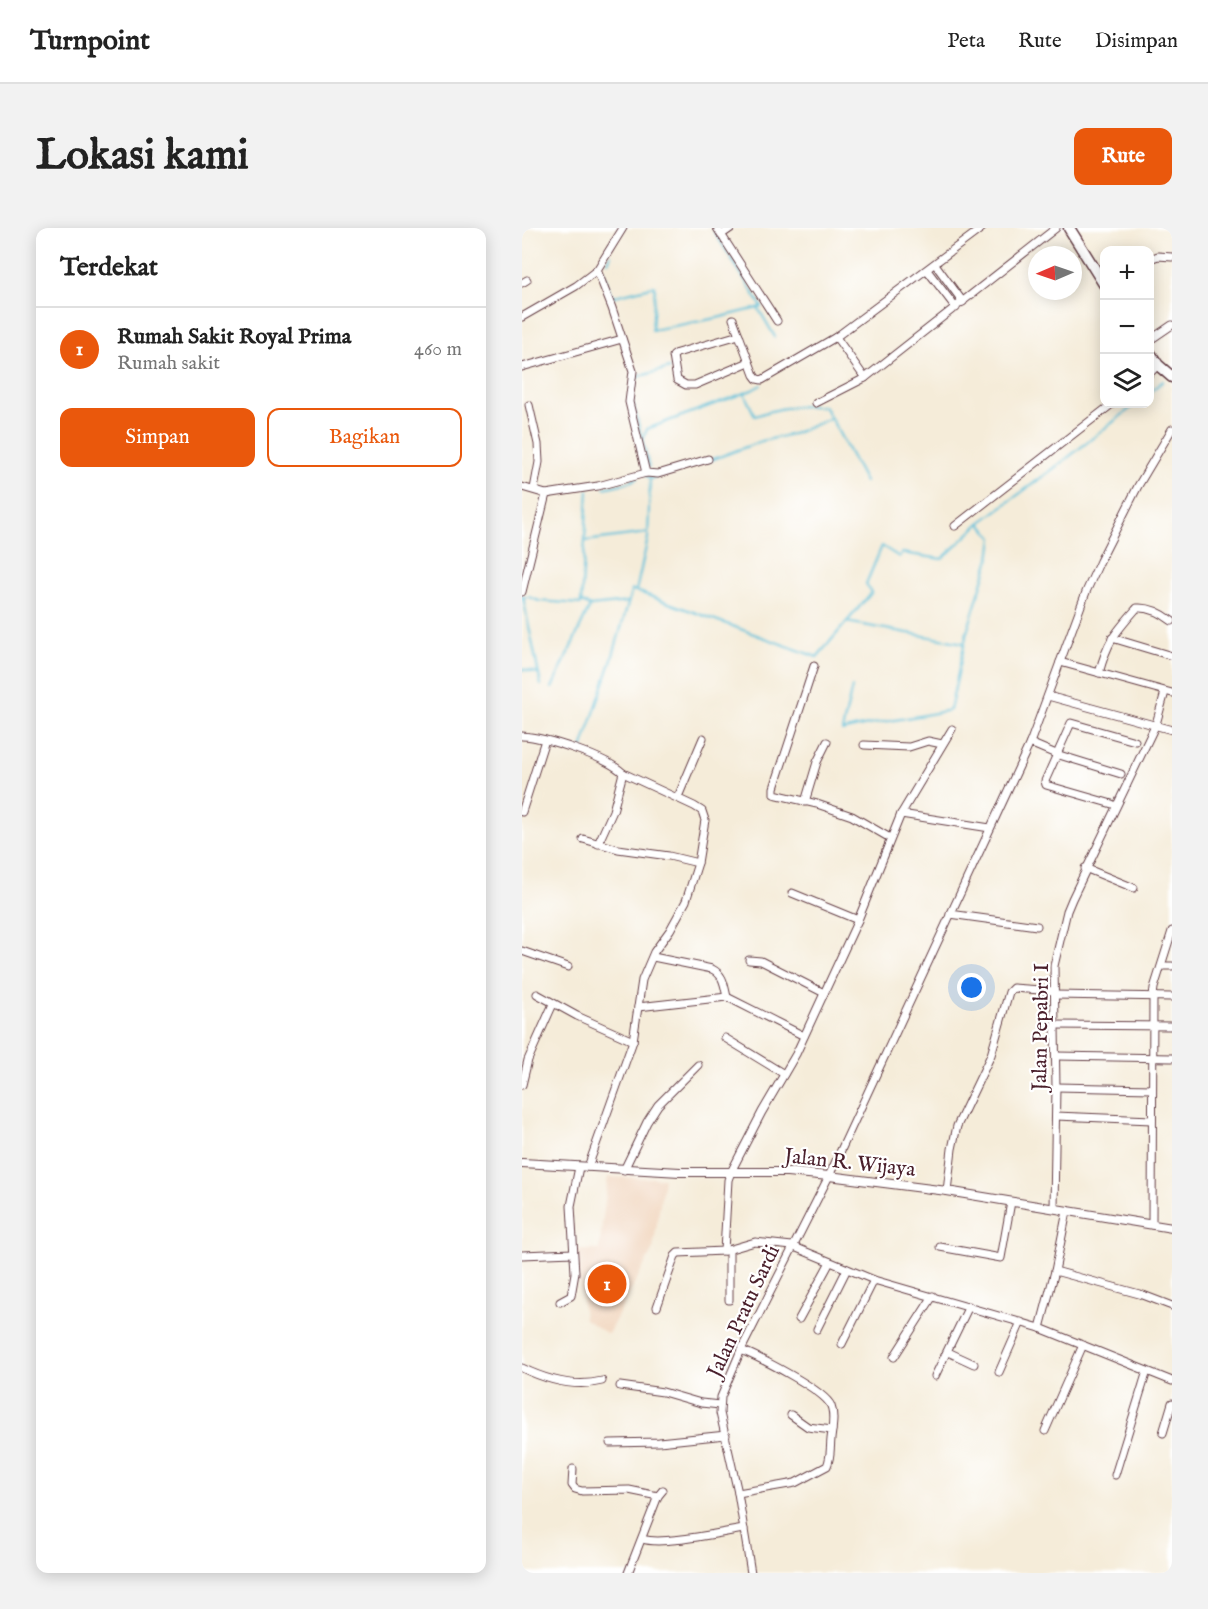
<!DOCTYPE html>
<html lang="id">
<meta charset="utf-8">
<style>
body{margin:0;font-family:"IM FELL English",serif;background:#f2f2f2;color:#222}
.controls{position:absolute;right:18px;top:18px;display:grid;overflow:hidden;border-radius:12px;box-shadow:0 3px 15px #0003}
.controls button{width:54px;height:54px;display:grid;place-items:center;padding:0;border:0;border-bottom:2px solid #e0e0e0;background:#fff;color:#222;font:30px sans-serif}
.compass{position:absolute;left:506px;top:18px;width:54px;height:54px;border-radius:50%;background:#fff;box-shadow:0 3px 15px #0003;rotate:268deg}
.you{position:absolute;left:450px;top:760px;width:21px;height:21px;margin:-15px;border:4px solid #fff;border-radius:50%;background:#1a73e8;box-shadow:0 0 0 9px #1a73e833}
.badge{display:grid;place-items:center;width:39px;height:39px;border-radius:50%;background:#ea580c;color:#fff;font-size:20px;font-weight:700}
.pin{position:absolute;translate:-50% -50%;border:3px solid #fff;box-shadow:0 2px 6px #0006}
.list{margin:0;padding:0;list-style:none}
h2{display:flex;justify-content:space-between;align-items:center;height:78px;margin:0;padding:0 24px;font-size:26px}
h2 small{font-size:20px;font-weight:400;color:#767676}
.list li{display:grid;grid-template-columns:39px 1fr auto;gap:18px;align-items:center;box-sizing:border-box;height:84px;padding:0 24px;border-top:2px solid #e0e0e0}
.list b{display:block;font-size:22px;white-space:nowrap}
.list p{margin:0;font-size:20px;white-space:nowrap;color:#767676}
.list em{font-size:20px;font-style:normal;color:#767676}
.actions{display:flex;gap:12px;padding:18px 24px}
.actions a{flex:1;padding:14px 0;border:2px solid #ea580c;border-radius:12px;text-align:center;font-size:21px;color:#ea580c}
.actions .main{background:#ea580c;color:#fff}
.icon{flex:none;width:33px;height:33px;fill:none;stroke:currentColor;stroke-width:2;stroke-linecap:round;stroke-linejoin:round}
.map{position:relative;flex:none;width:650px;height:1345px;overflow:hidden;border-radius:12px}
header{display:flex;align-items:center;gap:36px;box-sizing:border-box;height:84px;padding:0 30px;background:#fff;border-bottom:2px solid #e0e0e0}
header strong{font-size:28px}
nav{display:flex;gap:33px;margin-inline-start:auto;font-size:21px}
.intro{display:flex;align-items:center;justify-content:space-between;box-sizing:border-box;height:144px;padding:0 36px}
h1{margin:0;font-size:42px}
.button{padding:15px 27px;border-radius:12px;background:#ea580c;color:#fff;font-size:21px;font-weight:700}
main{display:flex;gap:36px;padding:0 36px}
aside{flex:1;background:#fff;border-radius:12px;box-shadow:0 3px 15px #0003}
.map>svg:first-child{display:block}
.built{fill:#f1d5bd}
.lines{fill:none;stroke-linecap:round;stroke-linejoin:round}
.stream{stroke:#5cc0da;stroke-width:2}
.minor-casing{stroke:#643e45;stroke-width:9}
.tertiary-casing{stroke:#643e45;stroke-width:10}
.trunk-casing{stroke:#643e45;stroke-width:13}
.minor{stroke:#fff;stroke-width:7}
.tertiary{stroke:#fff;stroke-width:8}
.trunk{stroke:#fff;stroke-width:10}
.labels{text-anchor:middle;stroke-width:4.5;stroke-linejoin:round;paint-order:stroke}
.street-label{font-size:21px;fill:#4a1f2b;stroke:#fff}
</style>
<header>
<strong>Turnpoint</strong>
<nav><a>Peta</a><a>Rute</a><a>Disimpan</a></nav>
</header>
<div class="intro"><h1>Lokasi kami</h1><a class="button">Rute</a></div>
<main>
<aside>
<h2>Terdekat<small></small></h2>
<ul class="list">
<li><span class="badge">1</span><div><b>Rumah Sakit Royal Prima</b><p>Rumah sakit</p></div><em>460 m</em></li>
</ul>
<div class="actions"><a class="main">Simpan</a><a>Bagikan</a></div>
</aside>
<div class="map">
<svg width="650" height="1345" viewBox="0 0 650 1345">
<rect width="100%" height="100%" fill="#fff"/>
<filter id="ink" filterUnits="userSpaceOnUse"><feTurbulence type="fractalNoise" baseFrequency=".0167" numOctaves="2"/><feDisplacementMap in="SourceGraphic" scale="12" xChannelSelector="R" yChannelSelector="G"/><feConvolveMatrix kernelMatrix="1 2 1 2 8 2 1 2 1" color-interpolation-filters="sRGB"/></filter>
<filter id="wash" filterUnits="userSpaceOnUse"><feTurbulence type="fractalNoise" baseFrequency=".008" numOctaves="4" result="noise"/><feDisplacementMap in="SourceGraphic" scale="24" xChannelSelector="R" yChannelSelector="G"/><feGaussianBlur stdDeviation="1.35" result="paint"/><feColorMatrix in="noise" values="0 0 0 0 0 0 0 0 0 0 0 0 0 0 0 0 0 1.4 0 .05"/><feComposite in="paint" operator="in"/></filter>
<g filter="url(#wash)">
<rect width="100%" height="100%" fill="#f5ecd9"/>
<!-- built -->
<path class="built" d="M86 949 142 950 131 1021 86 1106 62 1091 55 1022H77Z"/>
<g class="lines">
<!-- stream -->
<g class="stream">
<path d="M86 34 89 27"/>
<path d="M81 42 89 68"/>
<path d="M89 69 133 58 130 102 195 90 240 79 192 3"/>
<path d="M236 80 253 109"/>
<path d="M115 149 148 140"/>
<path d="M112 160 115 149 113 145"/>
<path d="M628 164 641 153"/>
<path d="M222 165 233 188C255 180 279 176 303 179L308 189"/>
<path d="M110 171 127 239"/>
<path d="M121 212 125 201 230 162 239 157"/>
<path d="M186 233 240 213 271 206 309 190 343 254"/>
<path d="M124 247 128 251 135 249"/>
<path d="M82 260 104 255 116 250"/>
<path d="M458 295 539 235 614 176"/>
<path d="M63 313 125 305"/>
<path d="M114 363 295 429 350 364 344 356 360 318 377 329 380 325 420 331 458 295 471 310 468 330 445 404 428 482C392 490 356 493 320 503L330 459"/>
<path d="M0 369H7L17 373 59 376 60 374 68 378 106 374"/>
<path d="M1 369 19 457"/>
<path d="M59 376 66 262"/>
<path d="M324 394 442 415"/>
<path d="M0 441 16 445"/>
<path d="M30 460 68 378"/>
<path d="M60 521 90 431 110 362 114 363 126 310 128 250"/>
</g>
</g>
</g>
<g filter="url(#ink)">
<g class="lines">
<defs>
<g id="minor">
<path d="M195 0 255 93"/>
<path d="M199 7 209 0"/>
<path d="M628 31 636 28 650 29"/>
<path d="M413 36 441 74"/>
<path d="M75 42 90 80 111 143 107 174 124 245 136 246 186 231"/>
<path d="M405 42 434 80"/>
<path d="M0 55 5 52"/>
<path d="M0 89 54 58 75 42 101 0"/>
<path d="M211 91 232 147 235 151 240 152 314 109 460 0"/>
<path d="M217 107 155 125 151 128 155 152 164 157H173L227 134"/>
<path d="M314 109 343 150"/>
<path d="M628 112 650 97"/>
<path d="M0 139 100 111"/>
<path d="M628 145 636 137"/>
<path d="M294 175 343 150 534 0"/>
<path d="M7 177 16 216 17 234 12 261"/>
<path d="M0 259 24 266 76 258 124 245"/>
<path d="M433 298 590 176"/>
<path d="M0 364 24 266"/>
<path d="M590 410 650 428"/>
<path d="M538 434 650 465"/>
<path d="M292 438 252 560V566L295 576 330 588 368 610"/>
<path d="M577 445C586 412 593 405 615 380 629 379 640 385 650 393"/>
<path d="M526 468 650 502"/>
<path d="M0 508C23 509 85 529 101 545L172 578 180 583 183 592 176 635 164 673 148 702 132 724 120 752 111 813 66 939"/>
<path d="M508 515 534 526 599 546"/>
<path d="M342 517 387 519 406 513 420 516"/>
<path d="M156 569 181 510"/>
<path d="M283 574 295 534 305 514"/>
<path d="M590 576 524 557 523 553 549 495 613 513"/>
<path d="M0 584 23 512"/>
<path d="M379 586 468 600"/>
<path d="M61 611 96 621 147 628 176 635"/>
<path d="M76 616 91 583 101 545"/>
<path d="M563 640 612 660"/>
<path d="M270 665 336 692"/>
<path d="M428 686 515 698"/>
<path d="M0 723 46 739"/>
<path d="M131 729 190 741C202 747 202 757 205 769"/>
<path d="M227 732 239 733 302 765"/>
<path d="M640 738H650"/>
<path d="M15 766 55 788 111 813"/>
<path d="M533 767 650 769"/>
<path d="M116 779 205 769 282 808"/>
<path d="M533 797 650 798"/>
<path d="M203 810 262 846"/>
<path d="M534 828 650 830"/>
<path d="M0 857 6 832 31 776"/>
<path d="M534 859 630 861"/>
<path d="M534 888 630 892"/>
<path d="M102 942 125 894 136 877 176 837"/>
<path d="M425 963 430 921 435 898 469 827 487 764 491 760 532 763"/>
<path d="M532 980 534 859 532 738 545 683 550 671 634 496 643 464"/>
<path d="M630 997 631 768 632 760 650 703"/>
<path d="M418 1019 479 1030 489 974"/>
<path d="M207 1022V1072"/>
<path d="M202 1023 206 952 209 944 240 884 274 826 336 692 379 586 430 501"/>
<path d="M0 1027 51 1025"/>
<path d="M533 1043 621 1067 650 1078"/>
<path d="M38 1074 49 1068 53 1045 49 978 57 939"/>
<path d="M135 1079 153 1028 156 1025 202 1023 233 1014 270 1018 352 1052 518 1100 650 1153"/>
<path d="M277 1091 308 1034"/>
<path d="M518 1100 533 1043 545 983"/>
<path d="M295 1101 325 1041"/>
<path d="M320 1116 352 1052"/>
<path d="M426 1124 452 1136"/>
<path d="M372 1129 411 1068"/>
<path d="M0 1140C25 1152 53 1160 80 1153"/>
<path d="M477 1144 499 1094"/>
<path d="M413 1148 447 1078"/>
<path d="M98 1158 141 1164 179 1175 198 1177"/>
<path d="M269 1187 286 1199 310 1202"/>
<path d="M523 1203 561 1117"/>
<path d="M641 1205 650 1175"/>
<path d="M88 1215 137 1214 204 1207"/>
<path d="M51 1241 50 1257 53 1261 60 1263 107 1262 136 1268"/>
<path d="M593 1247 625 1143"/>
<path d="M216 1265 273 1255 305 1238C309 1230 308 1220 309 1211 310 1201 313 1188 309 1178 303 1162 236 1129 219 1122"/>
<path d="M121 1311C139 1318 200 1304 222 1301"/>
<path d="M106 1345 136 1268 141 1262"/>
<path d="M229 1345 216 1265 198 1185 199 1169 219 1122 307 948 508 515 564 364 578 333 616 258 650 201"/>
</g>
<path id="tertiary" d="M0 935 158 944H265L307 948 425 963 650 1000"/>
<g id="trunk">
<path d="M547 0 582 56"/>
<path d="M628 125 636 137 650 149"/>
</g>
</defs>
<!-- minor casing -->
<use href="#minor" class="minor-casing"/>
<!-- tertiary casing -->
<use href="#tertiary" class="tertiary-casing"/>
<!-- trunk casing -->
<use href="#trunk" class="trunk-casing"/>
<!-- minor -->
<use href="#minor" class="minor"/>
<!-- tertiary -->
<use href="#tertiary" class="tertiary"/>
<!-- trunk -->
<use href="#trunk" class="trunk"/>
</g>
</g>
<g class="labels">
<!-- street labels -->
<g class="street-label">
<text transform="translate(518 799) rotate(-89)" y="7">Jalan Pepabri I</text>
<text transform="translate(328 934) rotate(6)" y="7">Jalan R. Wijaya</text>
<text transform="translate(221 1083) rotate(-65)" y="7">Jalan Pratu Sardi</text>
</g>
</g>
</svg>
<div class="controls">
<button>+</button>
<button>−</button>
<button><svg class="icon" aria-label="layers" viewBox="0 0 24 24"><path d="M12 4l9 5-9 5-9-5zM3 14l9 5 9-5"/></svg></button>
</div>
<svg class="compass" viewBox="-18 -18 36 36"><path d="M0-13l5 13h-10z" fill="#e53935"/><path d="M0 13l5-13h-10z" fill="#767676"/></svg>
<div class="you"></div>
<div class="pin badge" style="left:85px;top:1056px">1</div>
</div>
</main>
